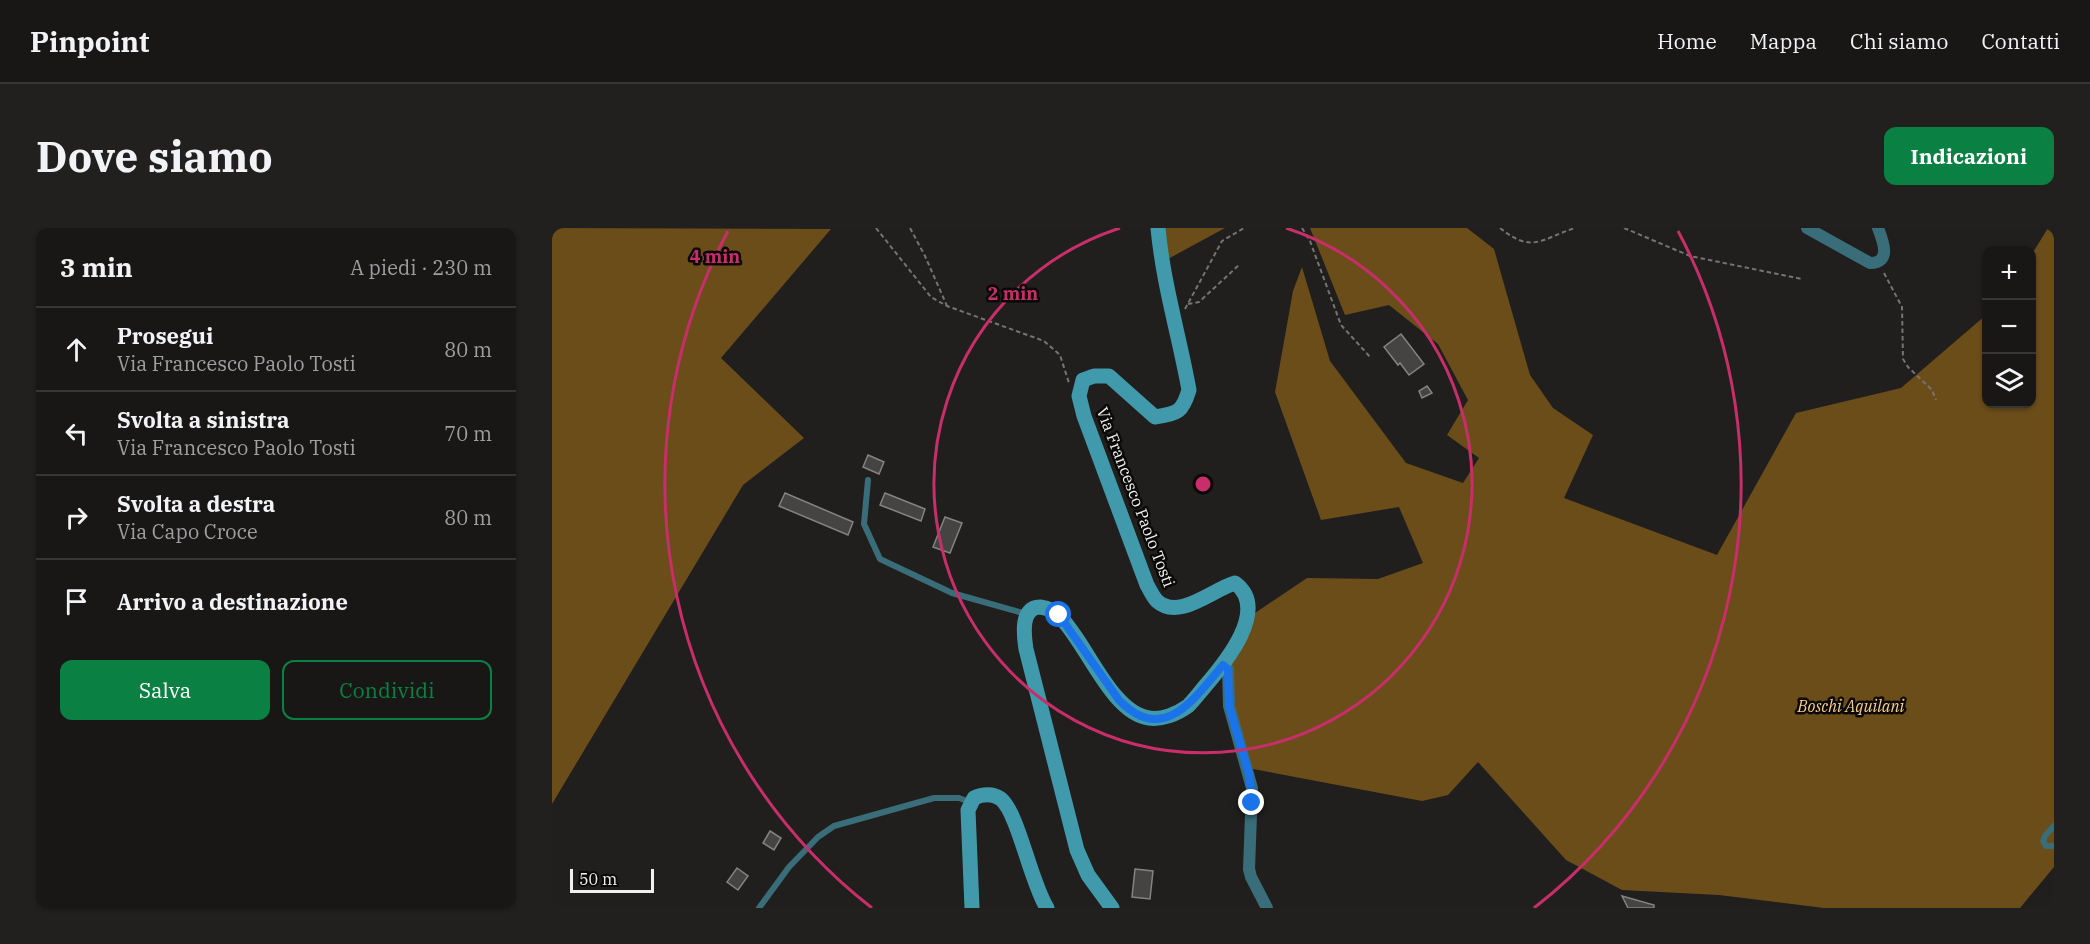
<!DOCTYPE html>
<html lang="it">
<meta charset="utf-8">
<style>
body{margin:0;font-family:"IBM Plex Serif",serif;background:#22201f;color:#f1f3f6}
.controls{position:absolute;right:18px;top:18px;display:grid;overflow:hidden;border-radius:12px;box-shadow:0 2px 4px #0004}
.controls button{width:54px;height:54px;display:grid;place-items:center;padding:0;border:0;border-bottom:2px solid #373635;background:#191716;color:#f1f3f6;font:30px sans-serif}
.scale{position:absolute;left:18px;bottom:15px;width:84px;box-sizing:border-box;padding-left:6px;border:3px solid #f1f0ef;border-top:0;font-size:16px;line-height:21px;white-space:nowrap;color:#f1f0ef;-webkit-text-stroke:4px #0a0908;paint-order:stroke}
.stop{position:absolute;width:18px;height:18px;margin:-14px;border:4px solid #1a73e8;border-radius:50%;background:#fff}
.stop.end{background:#1a73e8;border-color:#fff;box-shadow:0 2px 6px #0008}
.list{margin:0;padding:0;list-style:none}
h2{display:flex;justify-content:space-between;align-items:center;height:78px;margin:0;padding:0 24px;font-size:26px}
h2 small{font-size:20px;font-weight:400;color:#9f9fa1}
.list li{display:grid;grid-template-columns:39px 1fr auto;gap:18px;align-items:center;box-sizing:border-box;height:84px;padding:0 24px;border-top:2px solid #373635}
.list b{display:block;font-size:22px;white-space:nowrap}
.list p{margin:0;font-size:20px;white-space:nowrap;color:#9f9fa1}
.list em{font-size:20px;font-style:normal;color:#9f9fa1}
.actions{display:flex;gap:12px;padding:18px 24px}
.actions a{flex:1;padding:14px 0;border:2px solid #0b8043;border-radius:12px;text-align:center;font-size:21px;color:#0b8043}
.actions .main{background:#0b8043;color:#fff}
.icon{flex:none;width:33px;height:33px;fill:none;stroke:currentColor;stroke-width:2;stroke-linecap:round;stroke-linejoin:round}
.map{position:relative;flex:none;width:1502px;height:680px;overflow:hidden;border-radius:12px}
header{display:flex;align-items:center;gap:36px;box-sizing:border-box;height:84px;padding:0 30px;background:#191716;border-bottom:2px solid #373635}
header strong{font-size:28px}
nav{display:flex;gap:33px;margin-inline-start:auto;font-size:21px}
.intro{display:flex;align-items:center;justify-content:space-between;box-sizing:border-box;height:144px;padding:0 36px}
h1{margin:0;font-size:42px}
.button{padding:15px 27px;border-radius:12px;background:#0b8043;color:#fff;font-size:21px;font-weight:700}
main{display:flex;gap:36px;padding:0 36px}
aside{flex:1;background:#191716;border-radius:12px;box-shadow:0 2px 4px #0004}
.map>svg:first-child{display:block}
.forest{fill:#6b4d1a}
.building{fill:#464442;stroke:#858381;stroke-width:1.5}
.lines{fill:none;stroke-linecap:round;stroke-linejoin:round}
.path{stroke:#767473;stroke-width:2;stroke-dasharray:4.5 3;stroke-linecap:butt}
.lane{stroke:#396d79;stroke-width:6}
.street{stroke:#396d79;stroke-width:12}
.secondary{stroke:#419aac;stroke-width:15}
.route{stroke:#1a73e8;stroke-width:8}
.ring{fill:none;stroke:#c72e6a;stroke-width:3}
.labels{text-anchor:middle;stroke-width:5;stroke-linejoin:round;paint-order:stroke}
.street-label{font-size:16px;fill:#f1f0ef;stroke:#0a0908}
.park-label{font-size:16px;font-style:italic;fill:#facf8d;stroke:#0a0908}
.centre{fill:#c72e6a;stroke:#0a0908;stroke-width:3}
.ring-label{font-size:18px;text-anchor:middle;font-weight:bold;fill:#c72e6a;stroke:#0a0908;stroke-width:5;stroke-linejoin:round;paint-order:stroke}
</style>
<header>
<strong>Pinpoint</strong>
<nav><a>Home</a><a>Mappa</a><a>Chi siamo</a><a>Contatti</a></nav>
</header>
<div class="intro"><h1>Dove siamo</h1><a class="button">Indicazioni</a></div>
<main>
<aside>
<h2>3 min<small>A piedi · 230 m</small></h2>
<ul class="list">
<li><svg class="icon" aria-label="ahead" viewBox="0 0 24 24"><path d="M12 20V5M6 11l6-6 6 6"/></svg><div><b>Prosegui</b><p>Via Francesco Paolo Tosti</p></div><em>80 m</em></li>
<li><svg class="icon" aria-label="left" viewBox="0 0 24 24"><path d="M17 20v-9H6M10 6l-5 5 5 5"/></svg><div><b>Svolta a sinistra</b><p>Via Francesco Paolo Tosti</p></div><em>70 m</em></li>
<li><svg class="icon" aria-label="right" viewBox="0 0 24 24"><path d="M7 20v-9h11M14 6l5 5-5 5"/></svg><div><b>Svolta a destra</b><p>Via Capo Croce</p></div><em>80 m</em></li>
<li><svg class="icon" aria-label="arrive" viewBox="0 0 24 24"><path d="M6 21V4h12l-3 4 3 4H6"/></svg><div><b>Arrivo a destinazione</b></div></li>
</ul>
<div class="actions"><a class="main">Salva</a><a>Condividi</a></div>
</aside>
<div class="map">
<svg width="1502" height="680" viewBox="0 0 1502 680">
<rect width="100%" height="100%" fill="#211f1d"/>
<!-- forest -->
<g class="forest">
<path d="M0 0 279 1 169 130 252 210 191 257 0 576Z"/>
<path d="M611 0H673L614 32Z"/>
<path d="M758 0H915L942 21 978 147 1001 180 1041 207 1012 270 1165 327 1244 185 1349 160 1434 87V176H1480V26L1496 0H1502V639L1468 680H1272L1167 667 1070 662 1014 632 926 534 896 567 870 573 701 541 692 532 676 441 687 426 703 385 755 350 826 351 871 335 847 279 769 292 723 164 741 63 750 39 778 133 854 235 911 255 927 230 895 207 916 172 886 116 837 77 793 87Z"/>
</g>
<!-- building -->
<g class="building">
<path d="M849 106 872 136 857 147 848 135 846 137 832 119Z"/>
<path d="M875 158 880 165 870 170 867 163Z"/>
<path d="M316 227 332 234 327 246 311 239Z"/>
<path d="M233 265 301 294 296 307 227 278Z"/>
<path d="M333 265 373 281 369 293 328 277Z"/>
<path d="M393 289 410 295 398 325 381 319Z"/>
<path d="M218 603 229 610 222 622 211 615Z"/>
<path d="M185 640 196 648 186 662 175 654Z"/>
<path d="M583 641 601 643 598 671 580 669Z"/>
<path d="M1070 668 1102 677V680H1076Z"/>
</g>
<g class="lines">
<!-- path -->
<g class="path">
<path d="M324 0 379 69 395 78 492 113 508 127 517 155"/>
<path d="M358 0 373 28 395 78"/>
<path d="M750 0 758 13 789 97 819 130"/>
<path d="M948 0C980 26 989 11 1023 0"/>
<path d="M1072 0 1138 28 1250 51"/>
<path d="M1332 45 1350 79 1351 131 1356 139 1380 162 1384 172"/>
<path d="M636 76 647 74 687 37"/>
<path d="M633 81 670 13 692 0"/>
</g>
<!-- lane -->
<g class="lane">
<path d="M316 252 312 296 328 331 400 365 474 386"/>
<path d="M1502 598 1493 608 1491 613 1494 618H1502"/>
<path d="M207 680 237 639 266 609 282 598 382 570H407L418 574"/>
<path d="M1501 680 1502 679"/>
</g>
<!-- street -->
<g class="street">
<path d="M1255 0 1318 35C1340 35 1331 13 1326 0"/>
<path d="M671 437 676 441 677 478 700 560 697 641 699 649 715 680"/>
</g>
<!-- secondary -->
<g class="secondary">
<path d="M420 680 416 582 422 570C430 566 441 565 449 571 466 585 479 655 495 680"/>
<path d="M560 680 536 647 525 622 474 421C472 408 468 379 488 379 496 380 503 383 508 389 534 414 559 485 597 490 610 492 625 486 636 478 642 472 648 464 654 457 673 435 718 381 683 355 661 361 627 393 605 373 601 369 598 362 595 357L532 188 527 168 531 152 542 148H557L603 189C626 185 630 185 637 162 627 107 611 55 606 0"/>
</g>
</g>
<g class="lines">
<!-- route -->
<path class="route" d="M507 387 567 472C611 518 642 471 671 437L676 441 677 478 697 546 700 575"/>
</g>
<!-- distance rings -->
<g class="ring">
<path d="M734 0A269 269 0 1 1 568 0"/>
<path d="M320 680A538 538 0 0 1 176 3M1126 3A538 538 0 0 1 982 680"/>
</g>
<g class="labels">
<!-- street labels -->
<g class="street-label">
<text transform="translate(584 269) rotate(69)" y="6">Via Francesco Paolo Tosti</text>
</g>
<!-- park labels -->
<g class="park-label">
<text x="1299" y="484">Boschi Aquilani</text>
</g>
</g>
<circle cx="651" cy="256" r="9" class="centre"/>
<g class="ring-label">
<text x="163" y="35">4 min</text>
<text x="461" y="72">2 min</text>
</g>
</svg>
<div class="controls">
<button>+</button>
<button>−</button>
<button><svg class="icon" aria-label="layers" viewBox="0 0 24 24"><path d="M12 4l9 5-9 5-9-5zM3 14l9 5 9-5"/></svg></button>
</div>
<div class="scale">50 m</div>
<div class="stop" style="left:507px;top:387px"></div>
<div class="stop end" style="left:700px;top:575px"></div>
</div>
</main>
